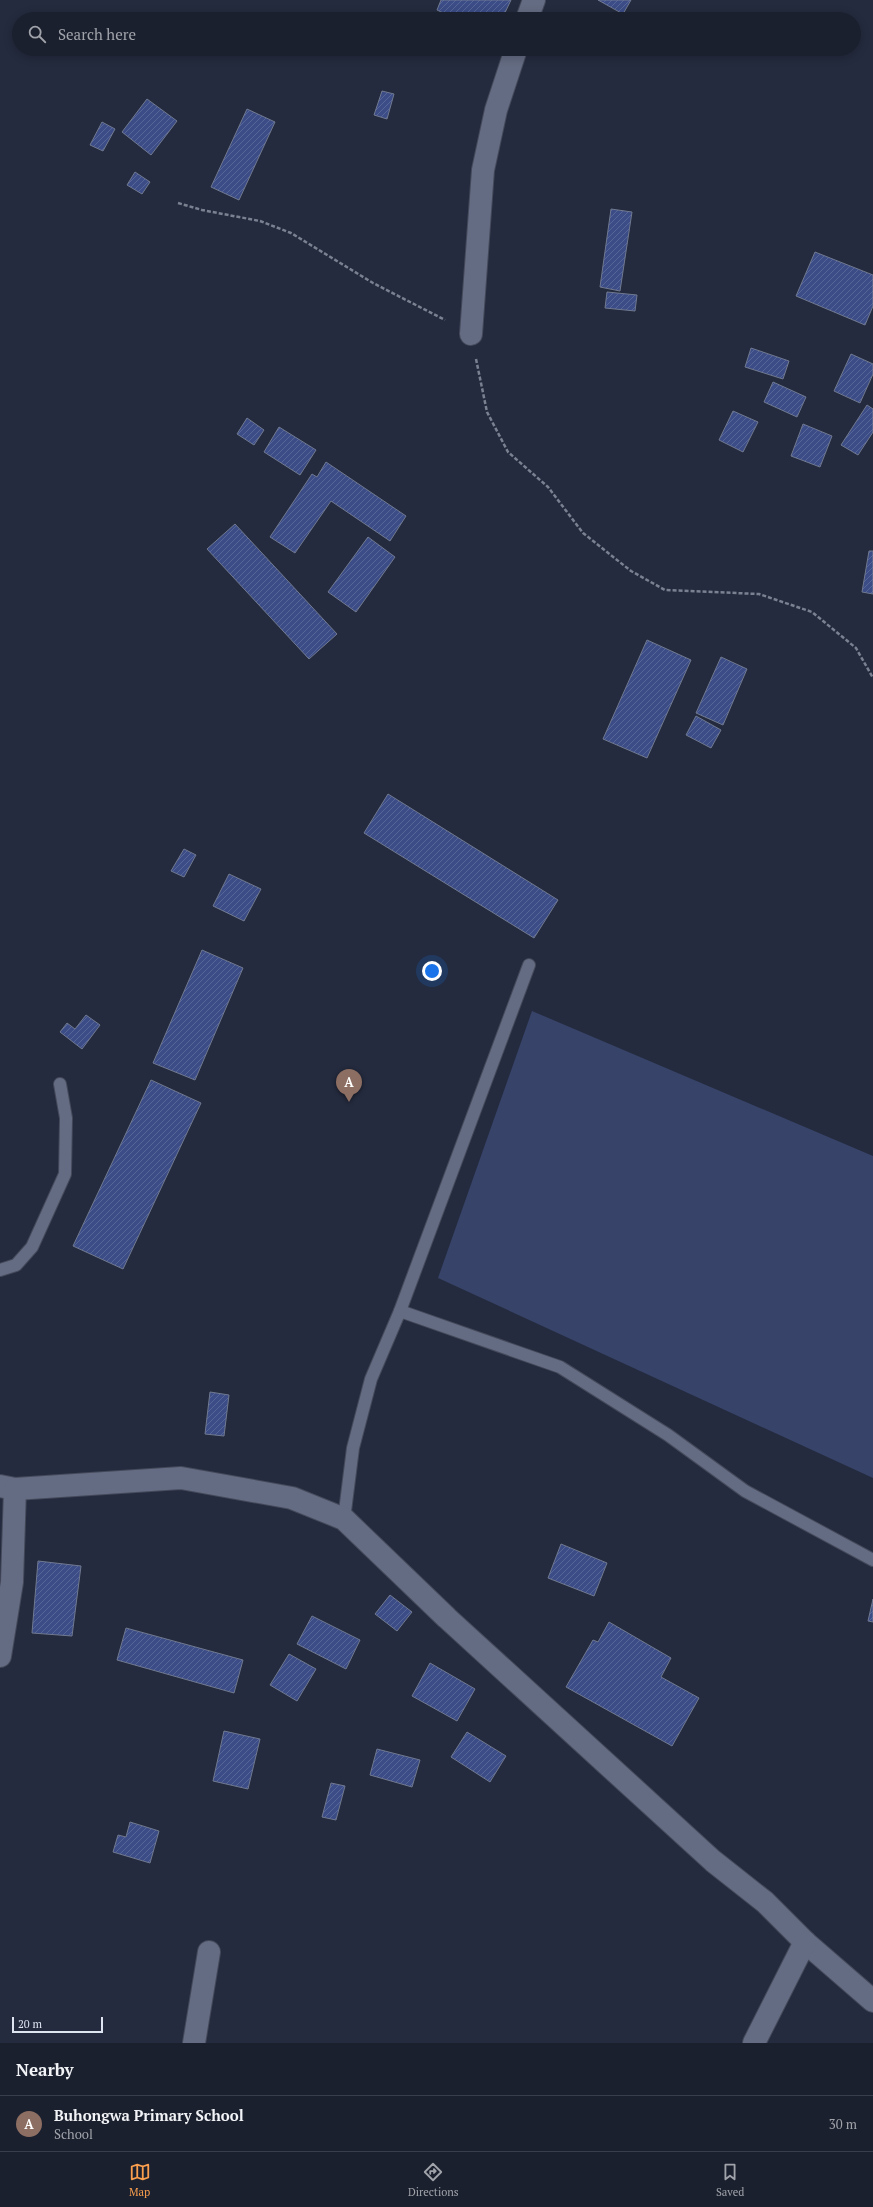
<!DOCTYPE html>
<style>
body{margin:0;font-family:"PT Serif",serif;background:#242836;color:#f1f3f6}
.scale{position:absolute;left:12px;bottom:10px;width:91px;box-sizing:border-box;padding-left:4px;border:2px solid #dfe4f1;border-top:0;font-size:11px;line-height:14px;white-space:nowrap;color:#dfe4f1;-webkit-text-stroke:3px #242b3e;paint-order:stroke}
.you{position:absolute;left:432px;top:971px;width:14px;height:14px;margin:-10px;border:3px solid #fff;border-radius:50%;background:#1a73e8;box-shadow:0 0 0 6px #1a73e833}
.badge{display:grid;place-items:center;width:26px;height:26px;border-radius:50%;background:#fa9f4e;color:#fff;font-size:13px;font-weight:700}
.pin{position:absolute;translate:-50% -33px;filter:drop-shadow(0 1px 2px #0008)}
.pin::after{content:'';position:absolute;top:21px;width:14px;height:12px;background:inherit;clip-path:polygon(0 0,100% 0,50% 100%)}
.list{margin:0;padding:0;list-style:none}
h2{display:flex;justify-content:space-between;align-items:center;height:52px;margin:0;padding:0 16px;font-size:17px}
h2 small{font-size:13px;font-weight:400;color:#a0a3aa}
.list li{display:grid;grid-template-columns:26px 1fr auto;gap:12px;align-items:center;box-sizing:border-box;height:56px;padding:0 16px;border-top:1px solid #393e4a}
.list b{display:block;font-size:15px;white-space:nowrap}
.list p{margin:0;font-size:13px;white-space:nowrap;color:#a0a3aa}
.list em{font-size:13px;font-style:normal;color:#a0a3aa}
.icon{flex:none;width:22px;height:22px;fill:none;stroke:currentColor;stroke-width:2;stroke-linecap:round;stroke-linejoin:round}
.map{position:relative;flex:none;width:873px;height:2043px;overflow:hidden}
.search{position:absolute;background:#1b202e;box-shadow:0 2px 10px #0003;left:12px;right:12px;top:12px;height:44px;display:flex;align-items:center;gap:10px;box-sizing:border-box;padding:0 14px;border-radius:22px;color:#a0a3aa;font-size:15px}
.sheet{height:108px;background:#1b202e}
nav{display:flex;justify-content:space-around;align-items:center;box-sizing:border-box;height:56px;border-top:1px solid #393e4a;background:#1b202e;font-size:11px;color:#a0a3aa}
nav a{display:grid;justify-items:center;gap:2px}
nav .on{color:#fa9f4e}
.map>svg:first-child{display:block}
.garden{fill:#374368}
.building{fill:url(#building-hatch);stroke:#707990}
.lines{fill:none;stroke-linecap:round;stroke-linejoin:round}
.service-casing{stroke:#44495a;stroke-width:14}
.minor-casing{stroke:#44495a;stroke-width:24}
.path{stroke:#7a8191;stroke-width:2.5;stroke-dasharray:4 2;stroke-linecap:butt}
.service{stroke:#646c83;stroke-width:12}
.minor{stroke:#646c83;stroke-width:22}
</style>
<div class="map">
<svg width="873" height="2043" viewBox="0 0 873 2043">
<defs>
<pattern id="building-hatch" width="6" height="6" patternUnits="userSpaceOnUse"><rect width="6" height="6" fill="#3b4c86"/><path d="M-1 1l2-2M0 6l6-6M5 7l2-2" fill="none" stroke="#576698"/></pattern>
</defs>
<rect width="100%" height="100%" fill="#242b3e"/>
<!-- garden -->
<path class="garden" d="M532 1011 873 1156V1478L438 1278Z"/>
<!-- building -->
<g class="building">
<path d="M441 0H511L502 19H456L437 10Z"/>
<path d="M598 0H631L623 14Z"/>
<path d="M382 91 394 94 387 119 374 115Z"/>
<path d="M147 99 177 121 151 155 122 132Z"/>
<path d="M247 109 275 122 239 200 211 187Z"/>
<path d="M102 122 115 129 103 151 90 145Z"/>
<path d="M135 172 150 182 142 194 127 185Z"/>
<path d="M611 209 632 212 620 291 600 287Z"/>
<path d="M815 252 873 275V306L865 325 796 296Z"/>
<path d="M607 292 637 295 635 311 605 308Z"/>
<path d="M751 348 789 361 783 379 745 367Z"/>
<path d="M851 354 873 364V374L860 403 834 391Z"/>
<path d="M773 382 806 397 797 417 764 402Z"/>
<path d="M867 405 873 409V432L858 455 841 445Z"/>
<path d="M733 411 758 422 743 452 719 440Z"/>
<path d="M247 418 264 430 254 445 237 434Z"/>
<path d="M803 424 832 436 820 467 791 456Z"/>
<path d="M279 427 316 450 300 475 264 452Z"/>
<path d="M326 462 406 516 390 541 331 501 295 553 270 537 312 474 317 477Z"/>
<path d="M235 524 337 634 309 659 207 549Z"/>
<path d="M368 537 395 557 356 612 328 592Z"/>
<path d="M869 551H873V594L862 592Z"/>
<path d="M647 640 691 660 647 758 603 739Z"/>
<path d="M721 657 747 669 723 725 696 713Z"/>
<path d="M696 716 721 730 711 748 686 735Z"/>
<path d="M388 794 558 900 534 938 364 833Z"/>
<path d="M184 849 196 855 184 877 171 871Z"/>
<path d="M229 874 261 889 244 921 213 906Z"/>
<path d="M202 950 243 968 195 1080 153 1063Z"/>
<path d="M86 1015 100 1025 82 1049 60 1032 67 1023 75 1029Z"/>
<path d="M151 1080 201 1103 123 1269 73 1246Z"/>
<path d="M210 1392 229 1395 224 1436 205 1434Z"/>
<path d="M561 1544 607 1563 594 1596 548 1578Z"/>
<path d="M38 1561 81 1566 72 1636 32 1633Z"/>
<path d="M390 1595 412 1612 397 1631 375 1614Z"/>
<path d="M873 1599V1622L868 1621Z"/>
<path d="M312 1616 360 1640 346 1669 297 1644Z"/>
<path d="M609 1622 671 1658 661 1677 699 1698 672 1746 566 1687 593 1640 598 1642Z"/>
<path d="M126 1628 243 1660 234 1693 117 1660Z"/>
<path d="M289 1654 316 1669 297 1701 270 1685Z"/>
<path d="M430 1663 475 1689 457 1721 412 1696Z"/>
<path d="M224 1731 260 1739 248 1789 213 1781Z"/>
<path d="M467 1732 506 1756 490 1782 451 1757Z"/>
<path d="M377 1749 420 1760 412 1787 370 1775Z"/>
<path d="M331 1783 345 1786 336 1820 322 1817Z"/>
<path d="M130 1822 159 1831 150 1863 113 1852 118 1835 126 1837Z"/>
</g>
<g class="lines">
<defs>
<g id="service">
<path d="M0 1270 16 1265 32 1247 65 1174 66 1118 60 1084"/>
<path d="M400 1311 560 1367 668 1435 745 1491 873 1560"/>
<path d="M344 1519 353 1448 371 1379 400 1311 529 965"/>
</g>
<g id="minor">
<path d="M527 19 534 0"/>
<path d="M471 334 483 170 496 110 516 49"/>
<path d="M0 1486 15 1489 181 1478 292 1498 344 1519 447 1618 713 1861 765 1902 805 1942 873 2001"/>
<path d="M0 1656 12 1582 15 1489"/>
<path d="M194 2043 209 1952"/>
<path d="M754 2043 805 1942"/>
</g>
</defs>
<!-- service casing -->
<use href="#service" class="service-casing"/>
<!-- minor casing -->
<use href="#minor" class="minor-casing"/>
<!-- path -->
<g class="path">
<path d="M178 203 202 210 260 221 291 233 373 283 445 320"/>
<path d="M476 359 487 412 508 452 548 487 583 533 631 571 665 590 759 594 812 612 856 648 873 678"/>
</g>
<!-- service -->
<use href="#service" class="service"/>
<!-- minor -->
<use href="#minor" class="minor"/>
</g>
</svg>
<div class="scale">20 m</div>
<div class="you"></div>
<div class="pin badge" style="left:349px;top:1102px;background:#8d6e63">A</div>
<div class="search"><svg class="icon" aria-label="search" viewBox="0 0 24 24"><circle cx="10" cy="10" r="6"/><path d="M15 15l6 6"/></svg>Search here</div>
</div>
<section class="sheet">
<h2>Nearby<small></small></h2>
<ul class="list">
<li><span class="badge" style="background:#8d6e63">A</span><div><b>Buhongwa Primary School</b><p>School</p></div><em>30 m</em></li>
</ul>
</section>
<nav>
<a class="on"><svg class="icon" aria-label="map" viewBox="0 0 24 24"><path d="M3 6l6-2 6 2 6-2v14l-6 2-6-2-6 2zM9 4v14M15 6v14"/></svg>Map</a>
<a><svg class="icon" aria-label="directions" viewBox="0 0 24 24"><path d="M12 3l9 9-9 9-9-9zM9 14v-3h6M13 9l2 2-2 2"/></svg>Directions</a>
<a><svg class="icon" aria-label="saved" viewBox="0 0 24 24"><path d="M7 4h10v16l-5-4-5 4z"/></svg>Saved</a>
</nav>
